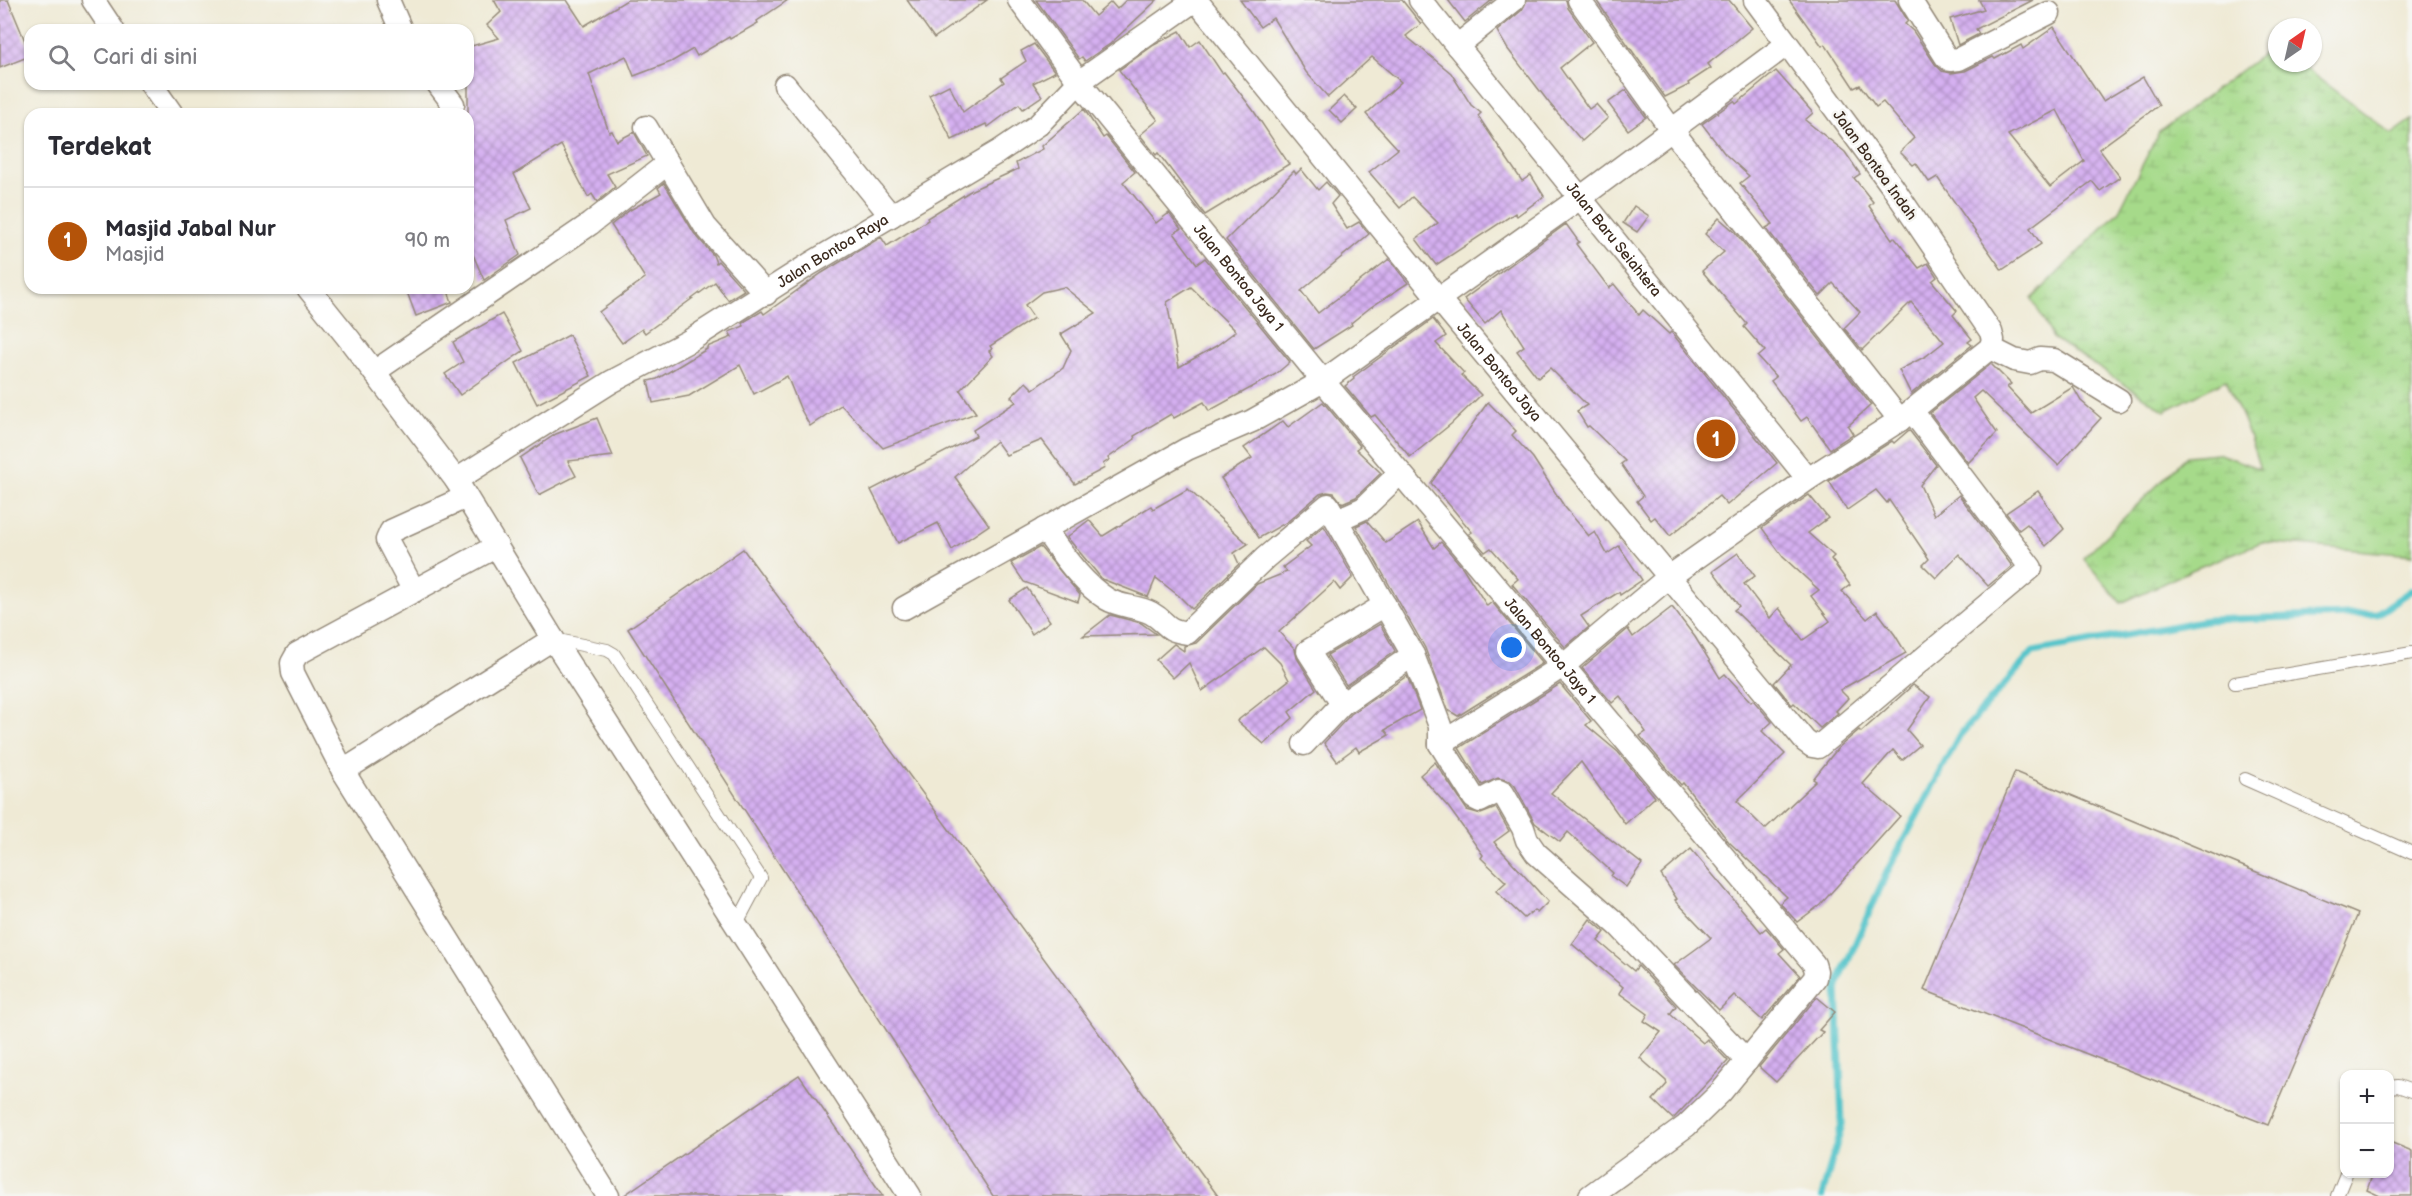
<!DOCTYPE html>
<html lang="id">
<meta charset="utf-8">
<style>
body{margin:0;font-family:"Balsamiq Sans",sans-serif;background:#f2f2f3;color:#2b2b33}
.controls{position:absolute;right:18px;bottom:18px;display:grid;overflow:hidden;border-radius:12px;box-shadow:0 2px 4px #0004}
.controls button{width:54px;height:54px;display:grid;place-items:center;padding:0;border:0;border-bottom:2px solid #e1e1e2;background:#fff;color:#2b2b33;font:30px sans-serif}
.compass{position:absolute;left:2268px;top:18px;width:54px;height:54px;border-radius:50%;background:#fff;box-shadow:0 2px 4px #0004;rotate:34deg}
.you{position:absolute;left:1512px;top:648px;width:21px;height:21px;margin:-15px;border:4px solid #fff;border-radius:50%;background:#1a73e8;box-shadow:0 0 0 9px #1a73e833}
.badge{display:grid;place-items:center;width:39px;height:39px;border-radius:50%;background:#b45309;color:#fff;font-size:20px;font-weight:700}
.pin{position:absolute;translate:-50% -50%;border:3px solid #fff;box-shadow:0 2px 6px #0006}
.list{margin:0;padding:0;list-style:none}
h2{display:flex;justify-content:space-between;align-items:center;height:78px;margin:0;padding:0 24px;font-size:26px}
h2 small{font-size:20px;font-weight:400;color:#7c7c81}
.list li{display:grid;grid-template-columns:39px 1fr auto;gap:18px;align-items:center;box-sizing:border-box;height:108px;padding:0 24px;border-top:2px solid #e1e1e2}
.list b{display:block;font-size:22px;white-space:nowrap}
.list p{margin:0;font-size:20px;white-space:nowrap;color:#7c7c81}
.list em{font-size:20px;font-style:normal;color:#7c7c81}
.icon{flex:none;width:33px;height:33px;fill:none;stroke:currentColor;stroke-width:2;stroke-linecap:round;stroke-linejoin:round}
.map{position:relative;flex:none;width:2412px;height:1196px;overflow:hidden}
.search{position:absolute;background:#fff;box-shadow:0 2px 4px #0004;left:24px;top:24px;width:450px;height:66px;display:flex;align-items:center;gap:15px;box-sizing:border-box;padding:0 21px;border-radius:18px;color:#7c7c81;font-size:22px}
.panel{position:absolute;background:#fff;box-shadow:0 2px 4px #0004;left:24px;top:108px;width:450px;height:186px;border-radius:18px}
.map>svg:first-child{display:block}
.wetland{fill:url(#wetland-marsh);stroke:#708254;stroke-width:1.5}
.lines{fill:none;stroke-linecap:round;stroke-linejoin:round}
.stream{stroke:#57c5cb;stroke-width:7}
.building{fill:url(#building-cross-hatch);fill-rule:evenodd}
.service-casing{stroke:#958a7a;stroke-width:14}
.minor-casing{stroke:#958a7a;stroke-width:25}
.service{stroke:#fff;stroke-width:12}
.minor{stroke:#fff;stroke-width:22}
.labels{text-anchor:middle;stroke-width:5;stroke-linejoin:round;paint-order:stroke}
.street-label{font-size:15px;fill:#3b2a1e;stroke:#f6f6f2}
</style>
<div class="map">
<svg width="2412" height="1196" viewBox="0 0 2412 1196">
<defs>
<pattern id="wetland-marsh" width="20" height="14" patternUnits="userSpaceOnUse" patternTransform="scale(1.5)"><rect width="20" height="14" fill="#a6da8a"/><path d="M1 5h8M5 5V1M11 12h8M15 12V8" fill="none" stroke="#90bb77"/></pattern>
<pattern id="building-cross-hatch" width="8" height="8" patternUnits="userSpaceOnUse" patternTransform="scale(1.5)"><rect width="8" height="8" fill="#d5b0f1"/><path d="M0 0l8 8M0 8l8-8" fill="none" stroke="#ae8fc3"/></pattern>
</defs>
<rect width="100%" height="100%" fill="#f6f6f2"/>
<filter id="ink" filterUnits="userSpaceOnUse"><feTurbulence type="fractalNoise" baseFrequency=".0167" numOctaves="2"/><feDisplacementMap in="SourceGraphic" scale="12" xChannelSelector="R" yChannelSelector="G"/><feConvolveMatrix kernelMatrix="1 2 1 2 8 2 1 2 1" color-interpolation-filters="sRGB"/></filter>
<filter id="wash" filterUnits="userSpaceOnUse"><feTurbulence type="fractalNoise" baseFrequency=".008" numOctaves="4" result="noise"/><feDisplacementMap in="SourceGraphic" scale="24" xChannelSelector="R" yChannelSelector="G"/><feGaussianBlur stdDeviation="1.35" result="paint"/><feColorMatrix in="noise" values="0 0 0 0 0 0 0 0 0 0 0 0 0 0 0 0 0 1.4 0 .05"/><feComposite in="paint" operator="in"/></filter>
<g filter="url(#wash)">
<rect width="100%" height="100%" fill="#efead5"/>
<!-- wetland -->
<path class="wetland" d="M2275 45 2277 47V63H2298L2392 134 2412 120V555L2262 542 2194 569 2121 603 2083 558 2187 456 2217 453 2260 469 2248 432 2226 380 2165 411 2053 338 2032 299 2119 211 2159 132Z"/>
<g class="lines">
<!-- stream -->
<path class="stream" d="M1822 1196 1842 1124 1837 985 1888 870 1959 736 2033 652 2207 620 2377 614 2412 590"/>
</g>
<g id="blocks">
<!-- building -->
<g class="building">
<path d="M0 0H8L30 53V56L0 68Z"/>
<path d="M494 0H567L584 26 627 0H788L757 21 758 23 730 39 729 37 697 56 693 49 671 62 634 76 626 56 589 74 609 132 612 131 617 141 634 132 647 156 607 174 615 187 597 202 592 194 588 197 561 145 514 174 531 208 506 220 520 255 484 280 468 243V47L499 38 487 25 501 12Z"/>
<path d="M907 0H987L934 38Z"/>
<path d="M1036 0H1082L1095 16 1111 2 1117 9 1126 0H1157L1110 44 1085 61 1082 57 1079 59Z"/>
<path d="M1240 0H1402L1421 24 1406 36 1451 73 1471 105 1481 113 1478 116 1522 181 1531 175 1544 196 1517 216 1515 213 1436 265 1416 239 1438 223 1412 197 1400 208 1369 172 1398 149 1366 114 1401 82 1372 57 1328 97 1306 72 1273 18 1260 27Z"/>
<path d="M1448 0H1492L1465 22Z"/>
<path d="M1527 0H1566L1568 8 1592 42 1560 68 1589 109 1596 104 1608 118 1582 141 1550 104 1507 48 1497 31 1522 10Z"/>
<path d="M1596 0H1729L1752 28 1708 64 1711 68 1688 83 1689 85 1665 97Z"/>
<path d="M1789 0H1895L1908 21 1905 24 1913 31 1935 64 1942 71 1951 73 1965 71 1993 57 1995 59 2021 45 2023 49 2054 27 2103 101 2143 77 2159 105 2099 149 2120 177 2100 191 2092 181 2030 228 2041 244 2002 270 1937 177 1929 182 1916 163 1913 165 1900 152 1914 138 1883 102 1876 107 1860 85 1854 88 1825 44 1822 46ZM2057 110 2084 161 2050 187 2008 135Z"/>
<path d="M1979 0H2033L1976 29 1979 34 1958 45 1950 19 1984 9Z"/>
<path d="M1180 31 1190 47 1200 40 1222 73 1224 72 1253 110 1289 164 1205 215 1158 153 1156 155 1140 135 1158 120 1119 70 1154 45Z"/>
<path d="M1034 44 1055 72 1033 83 1042 96 1023 109 1019 104 988 127 986 124 952 140 929 95 949 85 963 112 1004 82 1001 78 1026 61 1021 51Z"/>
<path d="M1776 71 1813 113 1805 120 1845 152 1860 174 1854 178 1873 202 1869 206 1892 239 1894 237 1919 268 1928 263 1937 277 1932 281 1957 311 1953 315 1972 339 1968 342 1972 345 1911 394 1899 370 1926 356 1944 342 1911 302 1862 350 1844 328 1860 312 1833 283 1820 296 1766 228 1773 224 1740 183 1749 176 1725 154 1702 124 1734 101 1736 104Z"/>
<path d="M1626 90 1646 117 1628 130 1608 103Z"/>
<path d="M1344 96 1357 109 1342 123 1329 110Z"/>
<path d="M1084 109 1103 138 1106 136 1135 172 1123 182 1156 223 1169 213 1181 229 1174 233 1197 264 1205 258 1290 362 1276 374 1209 411 1204 402 1174 418 1171 414 1134 436 1135 439 1108 458 1109 460 1103 464 1105 468 1075 484 1042 440 1006 455 996 441 955 477 989 525 952 550 938 523 898 543 871 490 976 436 973 430 1016 402 1011 397 1026 382 1033 389 1063 368 1071 350 1061 334 1096 313 1064 287 1042 292 1025 305 1034 318 990 346 992 349 989 351 993 356 960 390 976 413 883 448 841 405 810 426 800 408 787 376 754 394 740 365 689 396 653 403 648 381 657 379 707 349V347L732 337 729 332 744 326 742 323 762 311 764 314 822 273 881 237 887 246 928 220 927 218 972 190 1018 169 1016 163 1043 149 1042 146ZM1191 287 1236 331 1216 346 1179 367 1167 302Z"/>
<path d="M1301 169 1318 190 1326 182 1338 196 1331 204 1347 229 1359 222 1369 234 1301 291 1318 313 1389 259 1408 283 1371 307 1351 323 1352 325 1314 349 1226 240 1294 171 1296 174Z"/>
<path d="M664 183 694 233 713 255 716 263 718 261 744 290 728 300 715 282 645 333 642 329 622 343 599 312 645 278 611 225 630 210 661 193 658 188Z"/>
<path d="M1634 206 1649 216 1637 232 1623 223Z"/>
<path d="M1719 218 1735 232 1871 405 1848 426 1853 434 1830 449 1807 417 1801 421 1771 381 1776 377 1758 357 1765 351 1744 327 1747 324 1702 271 1724 252 1705 234Z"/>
<path d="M1566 224 1579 242 1576 244 1609 288 1614 284 1639 315 1643 310 1669 334 1671 332 1672 333 1777 463 1727 505 1719 496 1670 536 1655 517 1651 520 1637 501 1643 496 1621 464 1625 461 1589 426 1587 427 1577 411 1587 405 1550 368 1538 378 1517 351 1524 346 1501 310 1485 324 1464 299Z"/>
<path d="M419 288H447L452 302 416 316 407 292Z"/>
<path d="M502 314 523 351 460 395 445 374 463 362 453 342Z"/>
<path d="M1433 319 1446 336 1436 343 1464 373 1461 375 1481 395 1451 424 1410 457 1375 415 1371 417 1345 386 1354 379 1353 377Z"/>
<path d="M569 335 591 376 537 404 516 363Z"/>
<path d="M1991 364 2011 384 2007 387 2031 413 2073 387 2081 401 2101 418 2058 465 1981 391 1973 398 1997 433 1968 463 1930 413Z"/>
<path d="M1323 402 1360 446 1356 449 1381 473 1356 497 1342 503 1334 493 1327 492 1320 494 1287 522 1259 538 1221 478 1252 458 1244 448 1283 421 1288 427Z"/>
<path d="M1488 402 1516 431 1512 435 1533 458 1564 506 1589 536 1595 532 1607 554 1619 546 1642 580 1620 595 1619 592 1581 616 1589 627 1565 647 1512 584 1518 579 1491 548 1485 552 1469 534 1472 532 1431 483Z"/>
<path d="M597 418 613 456 568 461 576 476 539 495 520 458 556 434Z"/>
<path d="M1909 430 1936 465 1920 485 1934 515 1959 495 2012 566 1988 586 1959 554 1936 578 1923 565 1929 559 1889 500 1887 503 1876 490 1847 510 1829 481 1892 441 1894 443Z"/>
<path d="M1188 489 1248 544 1234 553 1239 564 1192 609 1179 596 1156 578 1148 597 1102 579 1067 537 1089 520 1103 536 1151 506 1153 509Z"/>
<path d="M2038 491 2064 529 2046 546 2027 524 2019 530 2006 513Z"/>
<path d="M1809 495 1828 518 1808 533 1834 556 1831 559 1850 585 1842 591 1867 619 1877 611 1895 635 1906 653 1840 690 1848 698 1836 711 1838 713 1820 728 1794 703 1792 705 1774 683 1791 665 1734 610 1739 606 1713 571 1738 553 1755 576 1744 584 1770 618 1779 608 1803 640 1830 621 1811 596 1819 590 1783 557 1762 528Z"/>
<path d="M1367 521 1386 543 1418 522 1434 548 1441 542 1463 568 1487 606 1492 602 1543 663 1458 716 1448 710 1425 648 1356 526Z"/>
<path d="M1324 526 1353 577 1340 590 1334 582 1279 632 1295 649 1297 658 1316 689 1289 712 1293 718 1264 744 1237 721 1289 680 1280 663 1264 647 1202 691 1189 663 1173 678 1156 660 1174 644 1184 651V646L1196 643 1257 584 1287 572 1283 567 1311 546 1306 541Z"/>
<path d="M1040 547 1080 595 1078 602 1024 582 1011 563Z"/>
<path d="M743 549 1120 1062 1218 1196H993L628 629Z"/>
<path d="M1027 588 1050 621 1032 634 1009 600Z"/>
<path d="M1672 607 1695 637 1720 678 1725 674 1751 702 1753 700 1772 722 1762 731 1785 754 1737 801 1765 829 1816 781 1813 779 1838 748 1859 730 1861 732 1913 685 1930 697 1907 730 1920 745 1902 760 1893 750 1863 784 1900 816 1820 905 1797 922 1780 903 1787 897 1729 842 1683 783 1681 785 1640 736 1646 732 1620 696 1612 703 1582 668 1628 629 1633 637Z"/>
<path d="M1110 615 1141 623 1156 634 1083 636Z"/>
<path d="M1380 624 1395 651 1346 685 1327 655Z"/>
<path d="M1407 676 1420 710 1385 730 1389 735 1359 752 1356 747 1337 761 1324 743 1351 714Z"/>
<path d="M1560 684 1591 721 1586 725 1618 752 1655 797 1625 824 1581 762 1551 793 1642 864 1626 887 1611 876 1613 873 1568 832 1560 842 1535 823 1515 786 1510 781 1498 778 1482 785 1459 748Z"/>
<path d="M1435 762 1467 810 1481 814 1496 808 1509 831 1494 842 1548 902 1537 913 1534 910 1524 918 1496 891 1506 882 1481 858 1483 855 1449 808 1420 775Z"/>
<path d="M2015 772 2358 914 2268 1125 1924 990Z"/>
<path d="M1691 849 1761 932 1766 928 1784 949 1779 953 1800 976 1762 1020 1734 995 1719 1010 1674 965 1711 938 1675 900 1677 899 1661 875Z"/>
<path d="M1590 919 1605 932 1598 941 1634 971 1638 966 1676 1006 1670 1014 1703 1043 1707 1039 1728 1061 1673 1119 1653 1100 1667 1084 1666 1081 1640 1058 1661 1032 1644 1021 1648 1014 1619 993 1623 987 1572 944Z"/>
<path d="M1817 997 1835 1012 1819 1030 1823 1032 1776 1082 1759 1067Z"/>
<path d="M799 1075 883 1196H623Z"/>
<path d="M2390 1142 2412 1151V1196H2380L2367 1190 2373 1173H2390Z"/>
</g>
</g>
</g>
<g filter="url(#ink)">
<use href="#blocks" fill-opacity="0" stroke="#958a7a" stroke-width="1.5"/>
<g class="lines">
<defs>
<g id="service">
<path d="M553 639 607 650 614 654 761 878 736 925"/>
<path d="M2235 683 2412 653"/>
<path d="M2245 779 2412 853"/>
<path d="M2390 1087 2398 1086 2412 1091"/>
<path d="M2337 1196 2346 1174"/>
</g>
<g id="minor">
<path d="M93 0 113 30"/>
<path d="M388 0 401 30"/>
<path id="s1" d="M1019 0 1079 82 1323 381 1814 964 1816 971 1815 978 1721 1092 1686 1126 1590 1196"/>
<path id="s2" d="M1196 0 1438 298 1805 741 1812 746 1818 747 2031 568 1912 411"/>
<path id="s3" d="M1420 0 1808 479"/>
<path d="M1579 0 1671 129 1900 420"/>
<path d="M1910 0 1946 57 1950 60 1959 59 2049 13"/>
<path d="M1457 46 1514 0"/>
<path d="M151 84 172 114"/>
<path d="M438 84 453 104 448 114"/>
<path d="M785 85 891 216"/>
<path d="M646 127 705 226 766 294"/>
<path d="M308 288 349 339 456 480 553 639 910 1196"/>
<path d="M1990 348 2014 360 2030 363 2040 359 2054 360 2119 400"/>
<path d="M374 372 590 224 668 163"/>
<path id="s4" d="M456 480 611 382 689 341 810 264 998 152 1038 125 1079 82 1195 0"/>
<path d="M1337 520 1364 508 1400 473"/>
<path d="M1044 529C1062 553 1081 583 1107 599 1120 607 1138 606 1151 613 1169 623 1162 629 1187 633L1265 558 1328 505 1413 655 1440 726V744L1563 666 1669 577 1808 479 1900 420 1990 348 1993 340 1991 332 1892 186 1755 0"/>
<path d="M414 591 387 540 391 531 466 497"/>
<path d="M904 608 1187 449 1252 421 1323 381 1580 198 1786 45"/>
<path d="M553 639 343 771 608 1196"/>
<path d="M1342 704 1308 651 1385 605"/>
<path d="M1304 744 1342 704 1413 655"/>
<path d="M1440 744 1474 798 1480 801 1499 791 1503 793 1523 828 1527 840 1536 853 1618 925 1747 1061"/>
<path d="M343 771 293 673 292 663 297 654 497 546"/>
</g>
</defs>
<!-- service casing -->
<use href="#service" class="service-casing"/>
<!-- minor casing -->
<use href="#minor" class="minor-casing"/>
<!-- service -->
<use href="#service" class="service"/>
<!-- minor -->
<use href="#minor" class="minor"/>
</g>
</g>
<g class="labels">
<!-- street labels -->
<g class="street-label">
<text transform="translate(1875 165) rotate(54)" y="5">Jalan Bontoa Indah</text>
<text dy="5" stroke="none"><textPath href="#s3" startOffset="308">Jalan Baru Seiahtera</textPath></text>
<text dy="5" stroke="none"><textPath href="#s4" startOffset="441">Jalan Bontoa Raya</textPath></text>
<text dy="5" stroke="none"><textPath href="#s1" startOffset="354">Jalan Bontoa Jaya 1</textPath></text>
<text dy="5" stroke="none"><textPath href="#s2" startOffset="480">Jalan Bontoa Jaya</textPath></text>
<text dy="5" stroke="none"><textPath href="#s1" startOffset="840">Jalan Bontoa Jaya 1</textPath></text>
</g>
</g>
</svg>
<div class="controls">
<button>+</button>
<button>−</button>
</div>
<svg class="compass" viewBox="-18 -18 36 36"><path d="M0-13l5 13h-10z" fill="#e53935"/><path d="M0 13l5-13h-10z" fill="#7c7c81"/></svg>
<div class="you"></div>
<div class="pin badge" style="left:1716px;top:439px">1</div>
<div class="search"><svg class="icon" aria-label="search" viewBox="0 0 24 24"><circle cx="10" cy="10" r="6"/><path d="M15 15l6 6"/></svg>Cari di sini</div>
<section class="panel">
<h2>Terdekat<small></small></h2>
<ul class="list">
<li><span class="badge">1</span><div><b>Masjid Jabal Nur</b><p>Masjid</p></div><em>90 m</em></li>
</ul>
</section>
</div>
